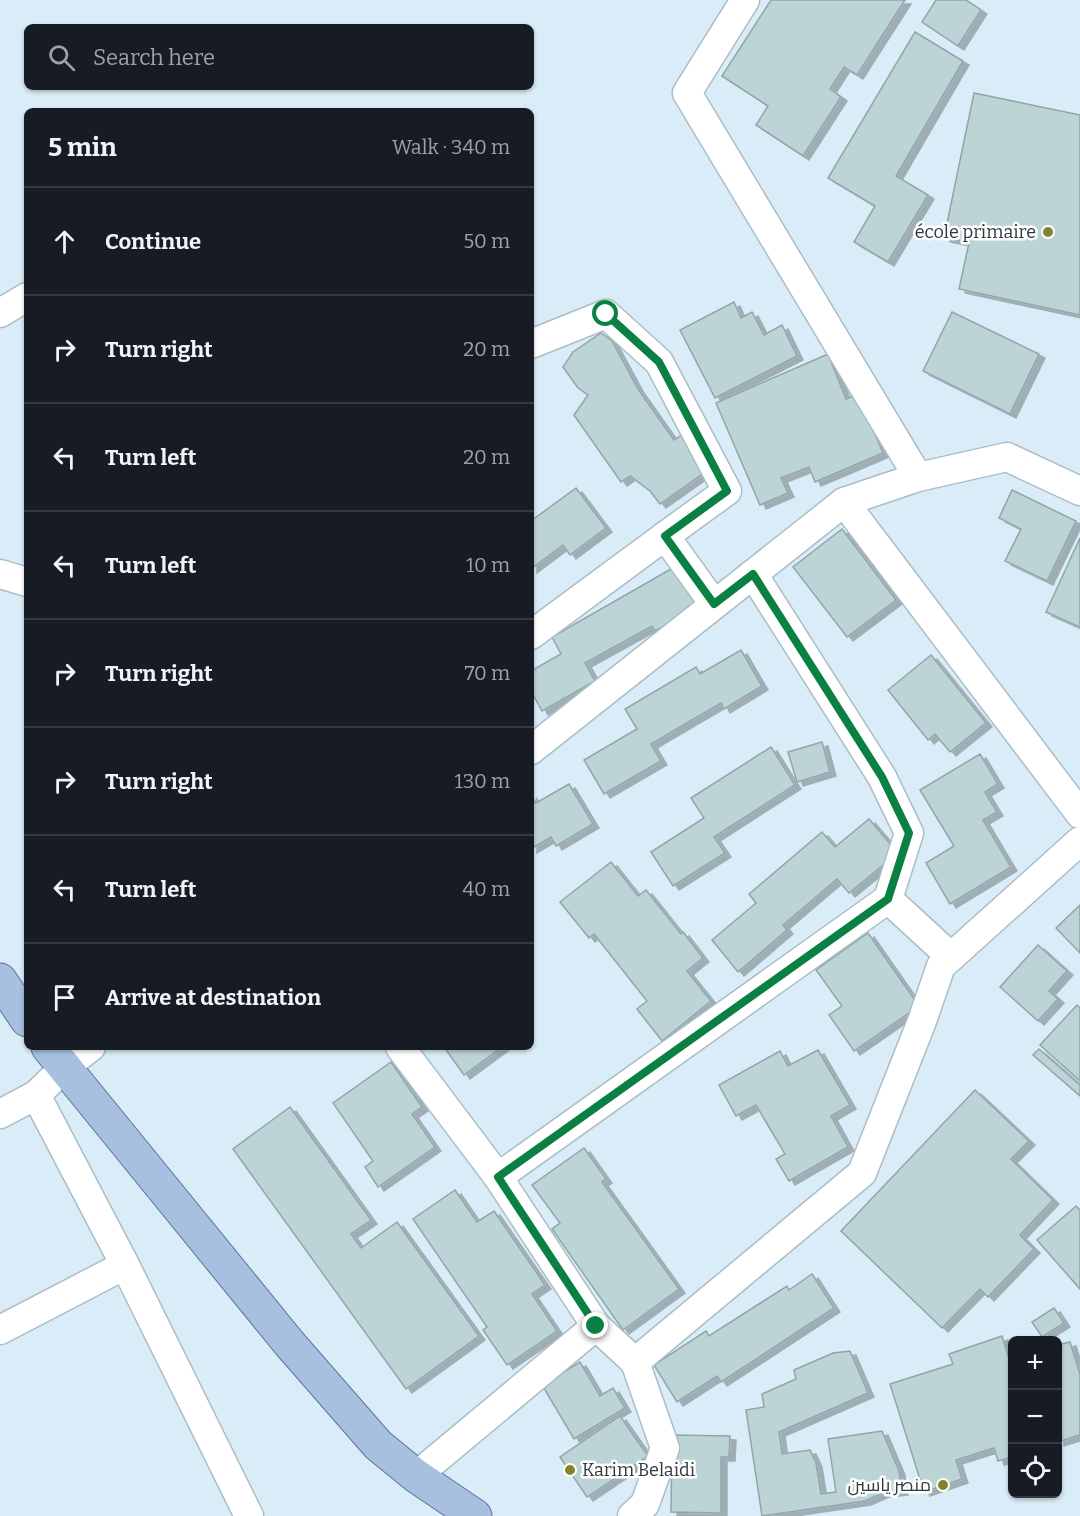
<!DOCTYPE html>
<meta charset="utf-8">
<style>
body{margin:0;font-family:Bitter,Cairo,serif;background:#242831;color:#f1f3f6}
.controls{position:absolute;right:18px;bottom:18px;display:grid;overflow:hidden;border-radius:9px;box-shadow:0 2px 4px #0004}
.controls button{width:54px;height:54px;display:grid;place-items:center;padding:0;border:0;border-bottom:2px solid #363941;background:#171b24;color:#f1f3f6;font:30px sans-serif}
.stop{position:absolute;width:18px;height:18px;margin:-14px;border:4px solid #0b8043;border-radius:50%;background:#fff}
.stop.end{background:#0b8043;border-color:#fff;box-shadow:0 2px 6px #0008}
.list{margin:0;padding:0;list-style:none}
h2{display:flex;justify-content:space-between;align-items:center;height:78px;margin:0;padding:0 24px;font-size:26px}
h2 small{font-size:20px;font-weight:400;color:#9ea1a6}
.list li{display:grid;grid-template-columns:39px 1fr auto;gap:18px;align-items:center;box-sizing:border-box;height:108px;padding:0 24px;border-top:2px solid #363941}
.list b{display:block;font-size:22px;white-space:nowrap}
.list em{font-size:20px;font-style:normal;color:#9ea1a6}
.icon{flex:none;width:33px;height:33px;fill:none;stroke:currentColor;stroke-width:2;stroke-linecap:round;stroke-linejoin:round}
.map{position:relative;flex:none;width:1080px;height:1516px;overflow:hidden}
.search{position:absolute;background:#171b24;box-shadow:0 2px 4px #0004;left:24px;top:24px;width:510px;height:66px;display:flex;align-items:center;gap:15px;box-sizing:border-box;padding:0 21px;border-radius:9px;color:#9ea1a6;font-size:22px}
.panel{position:absolute;background:#171b24;box-shadow:0 2px 4px #0004;left:24px;top:108px;width:510px;height:942px;border-radius:9px}
.map>svg:first-child{display:block}
.building{fill:#bdd4d7;stroke:#90a6a9;stroke-width:1.5;filter:url(#shadow)}
.lines{fill:none;stroke-linecap:round;stroke-linejoin:round}
.minor-casing{stroke:#aabdc7;stroke-width:31}
.major-casing{stroke:#59759a;stroke-width:35}
.minor{stroke:#fff;stroke-width:28}
.major{stroke:#a8c0e0;stroke-width:33}
.route{stroke:#0b8043;stroke-width:8}
.poi-dot{fill:#84832c;stroke:#fff;stroke-width:2}
.labels{text-anchor:middle;stroke-width:5;stroke-linejoin:round;paint-order:stroke}
.poi-label{font-size:18px;fill:#31393d;stroke:#fff;text-anchor:end}
</style>
<div class="map">
<svg width="1080" height="1516" viewBox="0 0 1080 1516">
<defs>
<filter id="shadow"><feDropShadow dx="6" dy="4" stdDeviation="0" flood-color="#0004"/></filter>
</defs>
<rect width="100%" height="100%" fill="#d9ecf7"/>
<!-- building -->
<g class="building">
<path d="M771 0H905L857 75 844 67 830 89 841 97 803 156 756 125 768 106 722 76Z"/>
<path d="M936 0H966L981 10 958 46 922 22Z"/>
<path d="M915 32 963 61 896 176 928 195 888 262 854 242 875 206 828 178Z"/>
<path d="M974 93 1080 115V315L959 289 969 243 944 238Z"/>
<path d="M734 302 741 318 752 312 764 335 782 325 797 356 715 398 680 330Z"/>
<path d="M952 312 1039 354 1010 414 923 371Z"/>
<path d="M601 333 612 341 638 389 674 440 683 434 708 470 660 504 650 491 630 476 621 482 574 415 588 395 578 388 563 367 573 352Z"/>
<path d="M828 354 846 399 858 394 883 453 815 482 809 467 781 478 788 493 760 505 716 403Z"/>
<path d="M576 488 606 528 570 555 563 545 531 569V521Z"/>
<path d="M1012 490 1076 521 1047 581 1005 561 1021 529 999 518Z"/>
<path d="M842 529 896 600 847 637 793 567Z"/>
<path d="M1080 538V627L1046 612Z"/>
<path d="M676 566 699 607 655 631 652 626 585 663 595 681 542 711 531 691V671L561 654 552 637Z"/>
<path d="M741 650 762 686 724 709 721 703 651 744 661 761 604 794 584 760 637 729 625 709 696 667 700 674Z"/>
<path d="M931 655 986 723 950 752 935 734 928 740 888 690Z"/>
<path d="M822 742 830 772 797 782 788 752Z"/>
<path d="M771 747 795 785 714 837 725 853 673 886 651 852 704 818 691 798Z"/>
<path d="M980 754 998 784 985 792 997 812 983 820 1011 867 950 904 926 863 954 846 920 790Z"/>
<path d="M569 784 593 824 556 846 551 837 531 849V795L536 803Z"/>
<path d="M869 819 898 853 849 893 837 879 783 925 787 930 738 972 712 940 756 903 749 894 822 832 835 847Z"/>
<path d="M611 862 638 896 646 890 681 934 683 932 703 958 687 971 711 1001 662 1041 637 1009 647 1001 594 934 589 938 560 902Z"/>
<path d="M1080 905V953L1056 928Z"/>
<path d="M868 933 919 1006 854 1051 829 1015 842 1006 816 970Z"/>
<path d="M1038 945 1067 971 1049 991 1058 999 1038 1021 1000 987Z"/>
<path d="M1077 1005 1080 1008V1081L1040 1045Z"/>
<path d="M444 1047H502L464 1075Z"/>
<path d="M1039 1049 1080 1085V1096L1033 1055Z"/>
<path d="M818 1050 850 1105 831 1116 848 1147 789 1181 776 1159 785 1154 756 1105 736 1116 719 1085 780 1051 788 1066Z"/>
<path d="M391 1062 422 1107 412 1114 435 1147 378 1187 365 1167 373 1161 333 1103Z"/>
<path d="M975 1090 1029 1141 1011 1159 1053 1200 1020 1235 1034 1249 988 1297 980 1289 942 1328 841 1231Z"/>
<path d="M290 1107 371 1220 351 1234 361 1248 397 1222 479 1336 406 1389 233 1149Z"/>
<path d="M584 1148 606 1179 602 1182 679 1289 623 1330 552 1229 560 1223 532 1185Z"/>
<path d="M455 1190 477 1222 494 1211 545 1285 532 1294 557 1331 507 1365 483 1330 487 1327 413 1219Z"/>
<path d="M1076 1206 1080 1210V1289L1037 1240Z"/>
<path d="M812 1274 834 1308 721 1382 717 1376 677 1402 654 1365 706 1331 709 1336 787 1286 789 1290Z"/>
<path d="M1054 1308 1064 1323 1042 1337 1032 1322Z"/>
<path d="M1002 1336 1010 1361 1012 1360V1457L998 1461 994 1448 956 1460 962 1479 924 1492 890 1384 953 1364 949 1354Z"/>
<path d="M1070 1342 1080 1374V1435L1058 1442V1345Z"/>
<path d="M850 1351 868 1393 779 1432 782 1454 810 1450 816 1463 821 1494 836 1492 828 1439 882 1431 899 1471 902 1491 883 1493 865 1501 762 1516 746 1410 764 1407 762 1394 796 1379 794 1370 833 1353Z"/>
<path d="M580 1362 600 1396 613 1388 625 1408 574 1439 542 1385Z"/>
<path d="M620 1416 648 1456 587 1497 560 1457Z"/>
<path d="M672 1435 730 1436 729 1457H721V1513L671 1512Z"/>
</g>
<g class="lines">
<defs>
<g id="minor">
<path d="M745 0 687 93 918 477"/>
<path d="M0 313 27 297"/>
<path d="M531 344 606 314 659 362 727 491 665 536 531 635"/>
<path d="M844 502 1080 814"/>
<path d="M665 536 714 604"/>
<path d="M0 574 27 582"/>
<path d="M753 574 882 777 909 833 888 899"/>
<path d="M531 750 844 502 918 477 1007 457 1080 491"/>
<path d="M91 1047 65 1067 36 1095 125 1265 249 1516"/>
<path d="M400 1047 498 1177 596 1326 635 1362 665 1448 645 1504 632 1516"/>
<path d="M0 1114 36 1095"/>
<path d="M498 1177 888 899 951 957"/>
<path d="M0 1330 125 1265"/>
<path d="M635 1362 862 1173 922 1021 941 966 1080 841"/>
<path d="M416 1476 596 1326"/>
</g>
<g id="major">
<path d="M0 980 27 1020"/>
<path d="M48 1047 289 1343 378 1445 416 1476 475 1516"/>
</g>
</defs>
<!-- minor casing -->
<use href="#minor" class="minor-casing"/>
<!-- major casing -->
<use href="#major" class="major-casing"/>
<!-- minor -->
<use href="#minor" class="minor"/>
<!-- major -->
<use href="#major" class="major"/>
</g>
<g class="lines">
<!-- route -->
<path class="route" d="M596 1326 498 1177 888 899 909 833 882 777 753 574 714 604 665 536 727 491 659 362 606 314"/>
</g>
<!-- markers -->
<g class="poi-dot">
<circle cx="1048" cy="232" r="6"/>
<circle cx="570" cy="1470" r="6"/>
<circle cx="943" cy="1485" r="6"/>
</g>
<g class="labels">
<!-- poi labels -->
<g class="poi-label">
<text x="1036" y="238">école primaire</text>
<text x="582" y="1476" text-anchor="start">Karim Belaidi</text>
<text x="931" y="1491">منصر ياسين</text>
</g>
</g>
</svg>
<div class="controls">
<button>+</button>
<button>−</button>
<button><svg class="icon" aria-label="locate" viewBox="0 0 24 24"><circle cx="12" cy="12" r="6"/><path d="M12 2v4M12 18v4M2 12h4M18 12h4"/></svg></button>
</div>
<div class="stop" style="left:606px;top:314px"></div>
<div class="stop end" style="left:596px;top:1326px"></div>
<div class="search"><svg class="icon" aria-label="search" viewBox="0 0 24 24"><circle cx="10" cy="10" r="6"/><path d="M15 15l6 6"/></svg>Search here</div>
<section class="panel">
<h2>5 min<small>Walk · 340 m</small></h2>
<ul class="list">
<li><svg class="icon" aria-label="ahead" viewBox="0 0 24 24"><path d="M12 20V5M6 11l6-6 6 6"/></svg><div><b>Continue</b></div><em>50 m</em></li>
<li><svg class="icon" aria-label="right" viewBox="0 0 24 24"><path d="M7 20v-9h11M14 6l5 5-5 5"/></svg><div><b>Turn right</b></div><em>20 m</em></li>
<li><svg class="icon" aria-label="left" viewBox="0 0 24 24"><path d="M17 20v-9H6M10 6l-5 5 5 5"/></svg><div><b>Turn left</b></div><em>20 m</em></li>
<li><svg class="icon" aria-label="left" viewBox="0 0 24 24"><path d="M17 20v-9H6M10 6l-5 5 5 5"/></svg><div><b>Turn left</b></div><em>10 m</em></li>
<li><svg class="icon" aria-label="right" viewBox="0 0 24 24"><path d="M7 20v-9h11M14 6l5 5-5 5"/></svg><div><b>Turn right</b></div><em>70 m</em></li>
<li><svg class="icon" aria-label="right" viewBox="0 0 24 24"><path d="M7 20v-9h11M14 6l5 5-5 5"/></svg><div><b>Turn right</b></div><em>130 m</em></li>
<li><svg class="icon" aria-label="left" viewBox="0 0 24 24"><path d="M17 20v-9H6M10 6l-5 5 5 5"/></svg><div><b>Turn left</b></div><em>40 m</em></li>
<li><svg class="icon" aria-label="arrive" viewBox="0 0 24 24"><path d="M6 21V4h12l-3 4 3 4H6"/></svg><div><b>Arrive at destination</b></div></li>
</ul>
</section>
</div>
